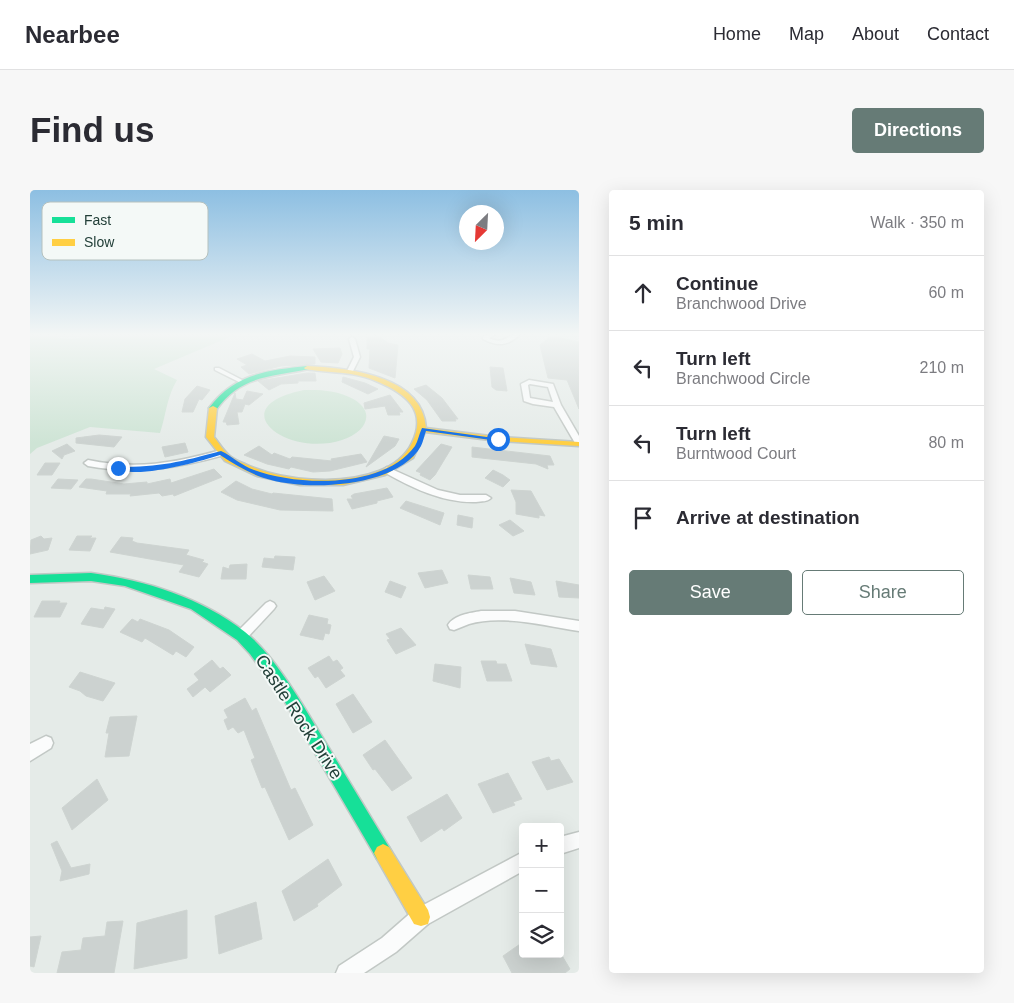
<!DOCTYPE html>
<meta charset="utf-8">
<style>
body{margin:0;font-family:Helvetica,sans-serif;background:#f7f7f7;color:#2b2b33}
.controls{position:absolute;right:15px;bottom:15px;display:grid;overflow:hidden;border-radius:5px;box-shadow:0 5px 20px #0002}
.controls button{width:45px;height:45px;display:grid;place-items:center;padding:0;border:0;border-bottom:1px solid #e1e1e2;background:#fff;color:#2b2b33;font:25px sans-serif}
.compass{position:absolute;left:429px;top:15px;width:45px;height:45px;border-radius:50%;background:#fff;box-shadow:0 5px 20px #0002;rotate:204deg}
.stop{position:absolute;width:15px;height:15px;margin:-11px;border:4px solid #1a73e8;border-radius:50%;background:#fff}
.stop.end{background:#1a73e8;border-color:#fff;box-shadow:0 1px 5px #0008}
.list{margin:0;padding:0;list-style:none}
h2{display:flex;justify-content:space-between;align-items:center;height:65px;margin:0;padding:0 20px;font-size:21px}
h2 small{font-size:16px;font-weight:400;color:#7c7c81}
.list li{display:grid;grid-template-columns:32px 1fr auto;gap:15px;align-items:center;box-sizing:border-box;height:75px;padding:0 20px;border-top:1px solid #e1e1e2}
.list b{display:block;font-size:19px;white-space:nowrap}
.list p{margin:0;font-size:16px;white-space:nowrap;color:#7c7c81}
.list em{font-size:16px;font-style:normal;color:#7c7c81}
.actions{display:flex;gap:10px;padding:15px 20px}
.actions a{flex:1;padding:11px 0;border:1px solid #667b76;border-radius:5px;text-align:center;font-size:18px;color:#667b76}
.actions .main{background:#667b76;color:#fff}
.icon{flex:none;width:28px;height:28px;fill:none;stroke:currentColor;stroke-width:2;stroke-linecap:round;stroke-linejoin:round}
.map{position:relative;flex:none;width:549px;height:783px;overflow:hidden;border-radius:5px}
header{display:flex;align-items:center;gap:30px;box-sizing:border-box;height:70px;padding:0 25px;background:#fff;border-bottom:1px solid #e1e1e2}
header strong{font-size:24px}
nav{display:flex;gap:28px;margin-inline-start:auto;font-size:18px}
.intro{display:flex;align-items:center;justify-content:space-between;box-sizing:border-box;height:120px;padding:0 30px}
h1{margin:0;font-size:35px}
.button{padding:12px 22px;border-radius:5px;background:#667b76;color:#fff;font-size:18px;font-weight:700}
main{display:flex;gap:30px;padding:0 30px}
aside{flex:1;background:#fff;border-radius:5px;box-shadow:0 5px 20px #0002}
.map>svg:first-child{display:block}
.green{fill:#cee4d5}
.building{fill:#ccd2d0;stroke:#ced4d1}
.lines{fill:none;stroke-linecap:round;stroke-linejoin:round}
.street-casing{stroke:#c2c8c5;stroke-width:3}
.fast-casing{stroke:#c1c8c5;stroke-width:3}
.slow-casing{stroke:#c1c8c5;stroke-width:3}
.street{fill:#fbfcfc;fill-rule:evenodd}
.fast{fill:#16e098;fill-rule:evenodd}
.slow{fill:#ffcf43;fill-rule:evenodd}
.route{fill:#1a73e8}
.labels{text-anchor:middle;stroke-width:4;stroke-linejoin:round;paint-order:stroke}
.near-street-label{font-size:18px;fill:#223f38;stroke:#f4f9f7}
.key{fill:#f4f9f7;stroke:#b5c1be;stroke-width:1}
.key-label{font-size:14px;fill:#223f38}
</style>
<header>
<strong>Nearbee</strong>
<nav><a>Home</a><a>Map</a><a>About</a><a>Contact</a></nav>
</header>
<div class="intro"><h1>Find us</h1><a class="button">Directions</a></div>
<main>
<div class="map">
<svg width="549" height="783" viewBox="0 0 549 783">
<rect width="100%" height="100%" fill="#e5ebe8"/>
<!-- green -->
<g class="green">
<path d="M63 143H209L124 179 147 190C137 206 136 225 130 243L60 237 7 258 0 264V144C19 146 47 154 63 143Z"/>
<path d="M274 200C289 200 305 200 319 207 348 220 337 242 312 250 257 268 190 217 274 200Z"/>
</g>
<!-- building -->
<g class="building">
<path d="M347 145 358 153 368 155 365 188 339 178 340 159H337V147Z"/>
<path d="M521 146 549 152V219L537 190 518 188 510 155Z"/>
<path d="M310 158 312 164 308 173 291 172 283 159Z"/>
<path d="M222 164 235 171 260 166 285 167V174L251 176 219 184 211 177 217 175 207 169Z"/>
<path d="M460 177 473 178 477 201 466 200 462 197Z"/>
<path d="M277 183H285L286 191H268V193L251 194 239 200 228 191Z"/>
<path d="M313 187 335 193 348 199 338 204 312 192Z"/>
<path d="M396 195 412 208 428 229H425L426 231H412L397 210 384 199Z"/>
<path d="M167 196 180 200 172 210 169 209 163 222H152L155 209Z"/>
<path d="M217 201 233 204 219 215 215 214 212 222H207L209 234 197 235 196 232H193L205 203 206 209 213 210Z"/>
<path d="M360 205 373 222H369L370 225H358L355 216 335 219 334 213Z"/>
<path d="M69 245 92 247 84 257 46 253V248Z"/>
<path d="M354 246 369 249 365 256 336 277Z"/>
<path d="M155 253 158 262 135 267 132 257Z"/>
<path d="M37 254 45 261 34 265 32 269 22 261Z"/>
<path d="M411 254 422 257 405 285 400 290 390 285 391 283 386 281Z"/>
<path d="M229 256 242 265 244 263 260 269 262 267 302 271 301 269 331 264 337 272 300 281 283 282 261 277 259 279 237 274 214 265Z"/>
<path d="M442 257 520 266 524 275H517L518 279 506 274 442 267Z"/>
<path d="M15 273H30L22 285H7Z"/>
<path d="M184 279 192 287 144 306 143 304 132 306 129 303 100 306 101 304H76L77 301 49 297 56 289H61L94 294 117 292V294L140 289 141 293Z"/>
<path d="M463 280 473 285 480 290 473 297 455 288Z"/>
<path d="M28 289 48 290 41 299 21 298Z"/>
<path d="M206 291 222 299 242 304 243 303 302 309 303 321 250 320 207 310 191 302Z"/>
<path d="M357 298 363 307 347 311V313L322 319 317 309H323L321 306 324 304Z"/>
<path d="M481 300 501 301 515 326 509 325V328L486 324V312Z"/>
<path d="M376 311 414 323 410 335 370 318Z"/>
<path d="M428 325 443 328 442 338 427 335Z"/>
<path d="M480 330 494 341 483 346 469 335Z"/>
<path d="M11 346 14 349 22 348 18 360 0 364 1 350Z"/>
<path d="M47 346H62L60 348H66L60 361 39 360Z"/>
<path d="M91 347 103 348 102 351 107 353 159 360 156 365 174 370 172 372 178 374 169 387 149 382 154 375 80 362Z"/>
<path d="M245 366 265 367 263 380 232 377 234 368 244 369Z"/>
<path d="M217 374 216 389H191L193 377 199 379 200 375Z"/>
<path d="M412 380 418 393 395 398 388 383Z"/>
<path d="M438 385 460 387 463 399H441Z"/>
<path d="M294 386 305 401 285 410 277 392Z"/>
<path d="M480 388 501 392 505 405 484 403Z"/>
<path d="M360 391 376 397 371 408 355 402Z"/>
<path d="M526 391 549 395V408L529 407Z"/>
<path d="M12 411H30L29 413H37L30 427H4Z"/>
<path d="M75 417 85 419 73 438 51 434 61 418 74 420Z"/>
<path d="M279 425 298 429 297 434 301 435 299 444 295 443 293 450 270 445Z"/>
<path d="M102 429 108 432 110 429 139 440 164 457 156 467 146 461 143 465 115 448 112 452 90 442Z"/>
<path d="M371 438 386 455 366 464 357 450 360 449 356 444Z"/>
<path d="M495 454 521 459 527 477 501 474Z"/>
<path d="M299 466 303 472 307 470 313 478 310 480 315 486 296 498 288 486 285 488 278 478Z"/>
<path d="M182 470 190 479 193 477 201 485 180 502 175 497 163 507 157 499 169 490 164 484Z"/>
<path d="M451 471H466L467 474H476L482 491H457Z"/>
<path d="M405 474 431 477 430 498 403 491Z"/>
<path d="M50 482 85 493 73 511 56 506 50 501 39 497Z"/>
<path d="M323 504 342 532 323 543 306 514Z"/>
<path d="M215 508 222 521 226 518 261 600 265 598 283 635 259 650 235 597 232 598 221 570 225 568 214 540 208 543 203 537 198 540 194 530 198 528 194 520Z"/>
<path d="M107 526 99 566 75 567 79 543H76L80 527Z"/>
<path d="M355 550 382 588 362 601 345 579 343 580 333 565Z"/>
<path d="M519 567 521 571 529 569 543 592 517 600 502 572Z"/>
<path d="M478 583 492 609 483 612 485 615 463 623 448 594Z"/>
<path d="M67 589 78 610 42 640 32 618Z"/>
<path d="M417 604 432 628 414 641 412 638 391 652 377 627Z"/>
<path d="M27 651 41 678 60 674 59 684 30 691 32 681 21 654Z"/>
<path d="M298 669 312 695 287 714 288 716 264 731 252 701Z"/>
<path d="M226 712 232 749 189 764 185 726Z"/>
<path d="M157 720V768L104 779 107 733Z"/>
<path d="M93 731 84 783H27L32 762 51 760 53 748 75 746 77 732Z"/>
<path d="M11 746 4 777 0 776V747Z"/>
<path d="M493 752V764H531L540 779 535 783H482L473 766Z"/>
</g>
<g class="lines">
<defs>
<g id="street">
<path d="M459 143H467L459 148C476 156 477 143 491 143 479 156 468 157 453 149V147Z"/>
<path d="M322 147 325 149 330 167 323 181 320 183 317 181 324 167 319 149Z"/>
<path d="M185 178H189L216 192 211 193 185 180Z"/>
<path d="M499 190 523 194 531 215 549 246V255L545 253 524 217 503 214 494 211 491 194ZM500 194 518 197 523 212 500 208 498 195Z"/>
<path d="M191 260 195 263 194 265C148 278 105 285 58 276L54 273 58 270C107 280 144 273 191 260Z"/>
<path d="M357 277 408 300 430 305H456L461 308C457 312 452 311 446 312 413 313 382 298 354 282L353 280Z"/>
<path d="M240 411 244 413 246 416 244 419 215 450 211 451 207 450 205 446 207 442 236 413Z"/>
<path d="M451 421H485L549 431V441C516 436 471 424 439 434 434 436 429 438 424 440L420 439 418 435C424 425 440 423 451 421Z"/>
<path d="M16 546 21 548 23 553 21 558 0 571V554Z"/>
<path d="M549 642V658L530 664V647Z"/>
<path d="M493 662V681L398 734 366 762 334 783H306L309 776 352 748 384 720Z"/>
</g>
<g id="fast">
<path d="M277 176 280 178 279 179C241 187 211 185 186 220L179 218C204 184 238 180 277 176Z"/>
<path d="M61 383C115 390 172 408 215 442 243 464 270 510 288 540 312 579 335 618 359 657L362 663 359 669 353 672 347 669 255 512 220 464 207 450 161 419 95 396 61 391 0 393V385Z"/>
</g>
<g id="slow">
<path d="M277 176C317 178 393 185 396 238L468 247 549 252V256L468 251 395 242 383 268 355 285 313 295H270L227 286 195 271 176 247 179 218 183 216 187 218 184 247C189 253 194 262 201 267 205 270 210 272 215 274 251 291 311 296 349 281 363 276 376 266 382 253 398 220 375 203 346 191 323 181 299 183 275 179L274 178Z"/>
<path d="M353 654 359 657 398 720 400 727 398 734 391 736 384 734 347 669 344 663 347 657Z"/>
</g>
</defs>
<!-- street casing -->
<use href="#street" class="street-casing"/>
<!-- fast casing -->
<use href="#fast" class="fast-casing"/>
<!-- slow casing -->
<use href="#slow" class="slow-casing"/>
<!-- street -->
<use href="#street" class="street"/>
<!-- fast -->
<use href="#fast" class="fast"/>
<!-- slow -->
<use href="#slow" class="slow"/>
</g>
<!-- sky -->
<linearGradient id="sky" x2="0" y2="1"><stop stop-color="#8dbfe2"/><stop offset="0.57" stop-color="#f3f6f5"/><stop offset="1" stop-color="#f3f6f5" stop-opacity="0"/></linearGradient>
<rect width="549" height="253" fill="url(#sky)"/>
<!-- route -->
<path class="route" d="M392 238 471 249 468 251 396 241C394 246 393 252 391 256 368 297 281 301 241 290 222 285 207 276 190 265 168 272 105 290 85 278L88 277C131 277 150 272 191 261 202 266 212 276 224 280 267 296 354 299 385 256 388 251 389 244 392 238Z"/>
<g class="labels">
<!-- near-street labels -->
<g class="near-street-label">
<text transform="translate(269 527) rotate(57)" y="6">Castle Rock Drive</text>
</g>
</g>
<!-- legend -->
<rect x="12" y="12" width="166" height="58" rx="8" class="key"/>
<rect x="22" y="27" width="23" height="6" fill="#16e098"/>
<rect x="22" y="49" width="23" height="7" fill="#ffcf43"/>
<g class="key-label">
<text x="54" y="35">Fast</text>
<text x="54" y="57">Slow</text>
</g>
</svg>
<div class="controls">
<button>+</button>
<button>−</button>
<button><svg class="icon" aria-label="layers" viewBox="0 0 24 24"><path d="M12 4l9 5-9 5-9-5zM3 14l9 5 9-5"/></svg></button>
</div>
<svg class="compass" viewBox="-18 -18 36 36"><path d="M0-13l5 13h-10z" fill="#e53935"/><path d="M0 13l5-13h-10z" fill="#7c7c81"/></svg>
<div class="stop" style="left:468px;top:249px"></div>
<div class="stop end" style="left:88px;top:278px"></div>
</div>
<aside>
<h2>5 min<small>Walk · 350 m</small></h2>
<ul class="list">
<li><svg class="icon" aria-label="ahead" viewBox="0 0 24 24"><path d="M12 20V5M6 11l6-6 6 6"/></svg><div><b>Continue</b><p>Branchwood Drive</p></div><em>60 m</em></li>
<li><svg class="icon" aria-label="left" viewBox="0 0 24 24"><path d="M17 20v-9H6M10 6l-5 5 5 5"/></svg><div><b>Turn left</b><p>Branchwood Circle</p></div><em>210 m</em></li>
<li><svg class="icon" aria-label="left" viewBox="0 0 24 24"><path d="M17 20v-9H6M10 6l-5 5 5 5"/></svg><div><b>Turn left</b><p>Burntwood Court</p></div><em>80 m</em></li>
<li><svg class="icon" aria-label="arrive" viewBox="0 0 24 24"><path d="M6 21V4h12l-3 4 3 4H6"/></svg><div><b>Arrive at destination</b></div></li>
</ul>
<div class="actions"><a class="main">Save</a><a>Share</a></div>
</aside>
</main>
